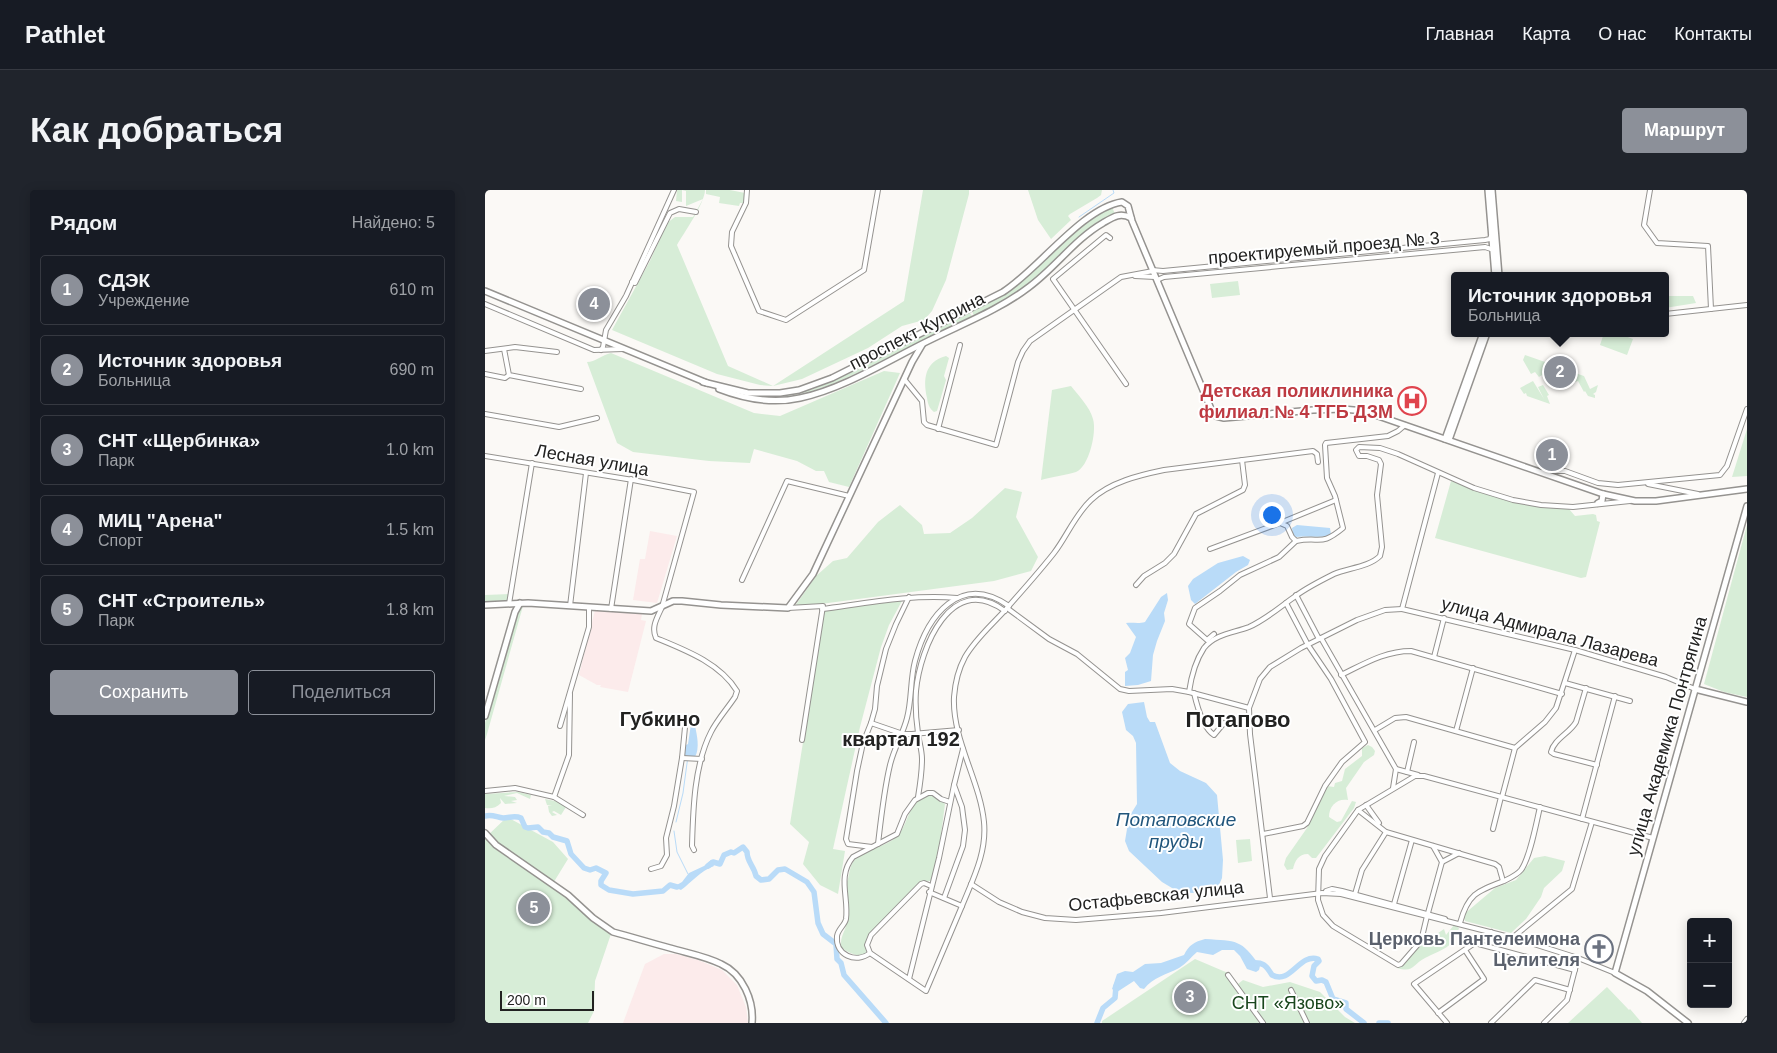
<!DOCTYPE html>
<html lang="ru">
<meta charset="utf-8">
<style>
body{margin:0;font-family:Helvetica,sans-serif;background:#20242c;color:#f1f3f6}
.controls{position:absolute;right:15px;bottom:15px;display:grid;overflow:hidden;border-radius:5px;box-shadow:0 2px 12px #0003}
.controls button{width:45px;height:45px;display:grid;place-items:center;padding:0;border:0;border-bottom:1px solid #363941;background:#171b24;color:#f1f3f6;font:25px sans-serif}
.scale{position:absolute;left:15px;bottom:12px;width:94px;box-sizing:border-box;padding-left:5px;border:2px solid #222221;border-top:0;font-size:14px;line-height:18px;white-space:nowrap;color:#222221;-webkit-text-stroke:4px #fff;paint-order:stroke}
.you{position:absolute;left:786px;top:324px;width:18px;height:18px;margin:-12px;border:4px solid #fff;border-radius:50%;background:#1a73e8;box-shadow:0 0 0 8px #1a73e833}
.badge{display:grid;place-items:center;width:32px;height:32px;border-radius:50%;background:#8c9099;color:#fff;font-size:16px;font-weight:700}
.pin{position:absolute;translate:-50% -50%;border:2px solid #fff;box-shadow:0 1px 5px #0006}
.popup{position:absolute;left:966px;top:82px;width:218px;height:65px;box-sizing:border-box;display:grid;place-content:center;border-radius:5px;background:#171b24;filter:drop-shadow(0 1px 4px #0005);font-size:16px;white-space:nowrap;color:#9ea1a6}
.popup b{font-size:19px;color:#f1f3f6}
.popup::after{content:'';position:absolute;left:50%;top:100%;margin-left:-10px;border:10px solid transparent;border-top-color:#171b24}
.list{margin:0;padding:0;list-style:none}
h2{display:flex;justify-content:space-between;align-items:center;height:65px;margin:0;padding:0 20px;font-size:21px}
h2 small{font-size:16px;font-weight:400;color:#9ea1a6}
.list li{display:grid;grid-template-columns:32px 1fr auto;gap:15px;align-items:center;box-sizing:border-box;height:70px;margin:0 10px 10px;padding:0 10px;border:1px solid #363941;border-radius:5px}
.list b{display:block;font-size:19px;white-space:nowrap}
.list p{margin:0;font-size:16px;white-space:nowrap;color:#9ea1a6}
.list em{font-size:16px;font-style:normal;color:#9ea1a6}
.actions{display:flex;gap:10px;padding:15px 20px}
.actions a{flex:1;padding:11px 0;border:1px solid #8c9099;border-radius:5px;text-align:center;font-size:18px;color:#8c9099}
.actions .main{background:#8c9099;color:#fff}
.map{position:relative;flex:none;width:1262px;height:833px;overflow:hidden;border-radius:5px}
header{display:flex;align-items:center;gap:30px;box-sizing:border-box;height:70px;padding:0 25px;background:#171b24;border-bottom:1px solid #363941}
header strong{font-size:24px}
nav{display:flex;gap:28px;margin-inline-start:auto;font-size:18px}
.intro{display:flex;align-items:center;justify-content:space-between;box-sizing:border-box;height:120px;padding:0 30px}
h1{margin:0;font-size:35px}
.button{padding:12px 22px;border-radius:5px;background:#8c9099;color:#fff;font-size:18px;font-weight:700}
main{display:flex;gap:30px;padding:0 30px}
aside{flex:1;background:#171b24;border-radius:5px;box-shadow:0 2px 12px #0003}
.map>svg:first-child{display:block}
.industrial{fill:#fcebeb}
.green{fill:#d7edd7}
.water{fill:#b9dbf8}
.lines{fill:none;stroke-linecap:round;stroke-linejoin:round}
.stream{stroke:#b9dbf8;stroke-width:1}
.river{stroke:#b9dbf8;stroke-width:5.5}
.street-casing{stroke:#959390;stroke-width:6}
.secondary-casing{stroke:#959390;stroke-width:8}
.street{stroke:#fff;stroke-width:4}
.secondary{stroke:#fff;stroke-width:5}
.labels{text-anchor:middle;stroke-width:4;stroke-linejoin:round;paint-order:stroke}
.street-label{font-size:18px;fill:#222221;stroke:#fff}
.health-label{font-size:18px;font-weight:bold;fill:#be3a42;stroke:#fff;text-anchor:end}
.worship-label{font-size:18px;font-weight:bold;fill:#5b616d;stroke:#fff;text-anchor:end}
.park-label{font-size:18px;fill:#19461d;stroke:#fff}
.water-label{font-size:19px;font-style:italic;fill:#21567c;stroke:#fff}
.quarter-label{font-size:20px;font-weight:bold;fill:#222221;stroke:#fff}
.district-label{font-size:22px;font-weight:bold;fill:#222221;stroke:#fff}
</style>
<header>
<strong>Pathlet</strong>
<nav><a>Главная</a><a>Карта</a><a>О нас</a><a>Контакты</a></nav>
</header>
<div class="intro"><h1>Как добраться</h1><a class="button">Маршрут</a></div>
<main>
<aside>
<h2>Рядом<small>Найдено: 5</small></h2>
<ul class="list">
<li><span class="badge">1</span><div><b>СДЭК</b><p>Учреждение</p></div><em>610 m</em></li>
<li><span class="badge">2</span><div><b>Источник здоровья</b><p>Больница</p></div><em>690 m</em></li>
<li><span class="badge">3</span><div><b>СНТ «Щербинка»</b><p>Парк</p></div><em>1.0 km</em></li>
<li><span class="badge">4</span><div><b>МИЦ &quot;Арена&quot;</b><p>Спорт</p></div><em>1.5 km</em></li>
<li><span class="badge">5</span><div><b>СНТ «Строитель»</b><p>Парк</p></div><em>1.8 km</em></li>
</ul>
<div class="actions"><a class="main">Сохранить</a><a>Поделиться</a></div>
</aside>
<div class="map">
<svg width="1262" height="833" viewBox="0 0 1262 833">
<rect width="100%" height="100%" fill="#fbf9f6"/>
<!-- industrial -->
<g class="industrial">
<path d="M165 341 192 346 172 413 148 410 155 369H160Z"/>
<path d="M110 420 157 424 156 430 161 431 143 502 115 497 116 495H112L94 485Z"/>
<path d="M179 764H191L213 770 237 780 252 795 261 817 263 833H138L160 774Z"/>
</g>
<!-- green -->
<g class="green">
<path d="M192 0H220C220 13 199 43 192 55L243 176 288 196 419 111 438 0H484V4L461 90 447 121 439 130 417 136 383 158 317 189 288 196 275 195 232 184 127 140 165 71 182 33 190 27H208L218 9 201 16V1L197 0V12L191 11Z"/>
<path d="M221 0H245L260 3 259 13H255L254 16 234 13 235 7 221 4Z"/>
<path d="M543 0H617L616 5 612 8 585 24 583 26 586 30 566 49 553 30Z"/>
<path d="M627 17 630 24 544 95 520 111 489 126 487 121C505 112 525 102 540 89 570 64 592 35 627 17Z"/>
<path d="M753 91 755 105 727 108 725 94Z"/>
<path d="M1180 106H1208L1211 113 1180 118Z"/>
<path d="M485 123 487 126C459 140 432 154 404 167 364 187 325 209 279 207L304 205 329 199Z"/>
<path d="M1119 143H1132L1148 149 1142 165 1115 155Z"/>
<path d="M126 163 269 223 295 226 399 181 415 183 364 297 344 292 339 281H331L312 271 269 259 265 273 224 271 148 262 132 253 102 172C110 172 117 165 126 163Z"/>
<path d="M1040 165 1063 173 1059 188 1057 185 1054 187 1050 182 1046 184 1038 170Z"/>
<path d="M461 166 464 168 459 186 461 190 452 221 449 222C444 218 443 214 442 208 438 190 439 172 461 166Z"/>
<path d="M1090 183 1099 186 1105 199 1113 195 1111 202 1108 204 1110 205V208L1103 206 1100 201 1099 202 1093 191 1090 192 1089 189Z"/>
<path d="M1048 191 1059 209 1053 197 1058 195 1064 205 1062 206 1065 214 1042 206 1041 203 1039 204 1035 198Z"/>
<path d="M586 196C593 205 605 217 608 229 612 242 604 277 591 282 583 285 565 287 556 290L567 200Z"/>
<path d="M1262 239V286L1247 287Z"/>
<path d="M966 291C977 294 988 300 999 303 1027 312 1055 318 1084 319L1090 326 1108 324 1111 325 1112 331 1115 332 1101 387 1096 388 950 348Z"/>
<path d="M520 298 537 302 531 327 553 367 546 381 509 391 313 417 310 416 331 386 348 371 362 368 393 332 415 315 437 335 439 344 465 343 487 328Z"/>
<path d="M1262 335V507L1239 502 1219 494Z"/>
<path d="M25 404 24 411 0 414V405Z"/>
<path d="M418 409 404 435 396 457 375 537 348 659 360 661 353 704 335 695 318 674 324 652 305 634 339 420Z"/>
<path d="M38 416 2 544 0 550V533L31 424 32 418Z"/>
<path d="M883 555 887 557 890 561 889 565 879 572 861 598 863 610C852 608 844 616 844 627L852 632 856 631 867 611 871 612 869 618 831 668H827L823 664C813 664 810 671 808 679L802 680 799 675 801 668 822 638 842 596 849 597 850 593 857 591 860 579 877 566V558Z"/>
<path d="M33 602 46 605 45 609 32 603 19 606 30 607 32 610 26 611 32 613 20 614 15 608 16 613C11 618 6 619 0 618V604Z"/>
<path d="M446 604 452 606 460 614 455 653 446 691H436L384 745 381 751 382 765C372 767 363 763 356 757 355 745 361 741 362 731 365 720 358 707 360 696 361 694 362 692 363 689 366 677 365 671 377 664 388 657 406 655 414 644 425 630 424 608 446 604Z"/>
<path d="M60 609 75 612 81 617 76 625 69 621 67 622 72 625 67 626 64 622 63 616H67L62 615Z"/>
<path d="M22 627 68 652 83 669 67 695 127 741 110 791 109 821 103 833H0V648Z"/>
<path d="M765 649 767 671 753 673 751 650Z"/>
<path d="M1060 666 1080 671 1077 681 1059 698 1056 707 1041 729 1026 743 980 731 978 725 1010 698 1031 690 1049 668Z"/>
<path d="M969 735 974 738C968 759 957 759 940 768 927 775 929 783 912 778L927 761 959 739 961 745Z"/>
<path d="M710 769 743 783 768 823 753 794 758 790 778 797 805 792 835 802 860 827 870 833H777L772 830 774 833H617V831Z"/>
<path d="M1122 797 1144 820 1145 819 1157 833H1083Z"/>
</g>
<!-- water -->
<g class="water">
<path d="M812 335 845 338 846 345C836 349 822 345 810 347L808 345 807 338Z"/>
<path d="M758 366 765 370 763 375 751 382 710 414 706 410 703 396 708 389 733 373Z"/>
<path d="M682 403 683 410 679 423 680 431 672 451 668 465 666 491 653 495 640 496V482L643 480 640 468 645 463 651 447 641 433C648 432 653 434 660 432L676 407Z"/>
<path d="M659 512 662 527 665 532H670L685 573 695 581 721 593 732 605 738 670 737 688 734 695 719 701 707 703 692 701 677 692 644 661 640 651 644 627 652 614 651 553 648 546 641 540 637 522 643 514Z"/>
<path d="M206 534 210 536C212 545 215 558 210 567L199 566V556L203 554Z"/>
<path d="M226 670 229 676C215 681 207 692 196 700L186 696V695L190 696 197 692 204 683 219 676Z"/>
<path d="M720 749C752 751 756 749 775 776L774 780 771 782 762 779 755 766 749 760H737L728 765 712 762C706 767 701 774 694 778 681 785 668 787 659 799L655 798 649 791 632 802 627 799 632 784 640 781 648 782 660 774 676 773 699 765C704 755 709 752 720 749Z"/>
</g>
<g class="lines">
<!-- stream -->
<g class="stream">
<path d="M594 27 629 3 628 0"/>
<path d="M191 632 198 603 203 566"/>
<path d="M189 641 192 662 203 684"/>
</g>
<!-- river -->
<g class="river">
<path d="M0 626C7 624 11 627 18 628 25 628 29 625 36 628L40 637 43 638 53 637 58 642 64 643 68 647 82 651 86 664 99 678 105 680 111 678 121 683 116 691V695L124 700 148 704 178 701 185 695 192 697"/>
<path d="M223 676 228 672 235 674 239 665 246 662 249 663 258 657 262 662C262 672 269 676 271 686L276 690 284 689 293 680 300 679 322 692 329 702 333 733 338 744 351 754 352 769 356 773 359 785 401 833"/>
<path d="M766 773C778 772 781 775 787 785 806 795 814 763 833 769L834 771 829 776 827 786 831 791 837 790 841 792 848 809 861 813V819L879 833"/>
<path d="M612 833 618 818 630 808 631 796"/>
<path d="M894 833H903"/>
</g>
<defs>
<g id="street">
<path d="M262 0 261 13 247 42 246 56 274 121 301 130 379 80 393 0"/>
<path d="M1165 0 1159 35 1172 53 1223 56 1226 119"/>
<path d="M625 48 621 45 568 89 641 194"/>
<path d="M667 80 678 81 1000 50 1005 49 1006 46"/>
<path d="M650 86 670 87"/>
<path d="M672 90 679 87 1000 57 1009 60"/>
<path d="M147 92 150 93 185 23 194 19 211 22"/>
<path d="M0 114 109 160 138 159"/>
<path d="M1180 124 1262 115"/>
<path d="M19 159 24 185 96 199"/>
<path d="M116 160 118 157 121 140 141 106 189 0"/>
<path d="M0 161 30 157 72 162"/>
<path d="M0 184 20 188 24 185"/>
<path d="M419 189 437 211 439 232 442 235 511 255 533 172 538 161 545 151 636 87 668 81"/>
<path d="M0 224 74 237 112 228"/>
<path d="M453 239 475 155"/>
<path d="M0 266 148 290 209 302 177 417C172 428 166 437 171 448 200 460 235 473 252 501L250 507C242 519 232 530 226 542 209 575 208 621 207 656L209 660"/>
<path d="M1059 281H1080L1113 293 1133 295 1235 285 1242 276 1262 219"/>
<path d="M953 283 917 419 1090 460 1181 487 1210 499"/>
<path d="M1163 294 1213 304"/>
<path d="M795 333 851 310"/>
<path d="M725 359 795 333 802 336 807 347 811 351C836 346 835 357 858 338L850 306 842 288 840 255 841 253 903 246 913 241 920 235"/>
<path d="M257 390 302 291 364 306"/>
<path d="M651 395 659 386 680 373 689 364 711 324 758 300 760 295 757 270"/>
<path d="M811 405 834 449"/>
<path d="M24 414 47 273"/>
<path d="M85 416 101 283"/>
<path d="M303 418 338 416 317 550"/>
<path d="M522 418 564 449 592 464 635 499 644 501 687 499 704 502 764 518"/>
<path d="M126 419 146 289"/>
<path d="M337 419C382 413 427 404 472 408"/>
<path d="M729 444 722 450 704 434 710 418 735 401 755 385 794 367 811 351"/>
<path d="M836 448 911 579 908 598"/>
<path d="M949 467 959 428"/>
<path d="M856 485C879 474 900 461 926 461L1077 504"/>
<path d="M1080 493 1145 511"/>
<path d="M1101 498 1091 532C1085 543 1069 549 1066 562L1069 564 1112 575"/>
<path d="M704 502C706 488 711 470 719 458 730 444 748 443 764 437 782 429 796 416 812 405 823 397 837 390 849 384 863 378 884 377 895 366L897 357 892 305 896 274 894 270 882 266H874L871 260 874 257 895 258 913 264 989 298 1028 310 1056 315 1088 317 1145 311"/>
<path d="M709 503C712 516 718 538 729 545L739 533"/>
<path d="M386 533 418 544H427L474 540"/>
<path d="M75 536 104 437V417"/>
<path d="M890 540 910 528 921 527 1030 558"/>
<path d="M971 541 988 478"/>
<path d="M197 568 217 569"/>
<path d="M911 579 933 585"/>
<path d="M922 582 929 552"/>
<path d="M0 601 30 598 69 607 84 565 85 504"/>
<path d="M69 607 98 625"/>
<path d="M433 607C435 595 437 582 437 569 437 560 434 552 433 543 431 529 430 515 431 501 435 458 466 381 520 421"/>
<path d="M1017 607 1030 558 1060 532 1071 518 1090 460"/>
<path d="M881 615 894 633"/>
<path d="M873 620 901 642 1010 674 1014 677 1018 691"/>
<path d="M1097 629 1130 506"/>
<path d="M1008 639 1016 607"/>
<path d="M778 644 818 636 822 633 840 596 857 572 880 552 846 489 823 455 801 413"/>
<path d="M393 654C396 628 399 600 405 575 409 558 418 544 422 528 427 509 425 490 430 471 442 426 475 382 524 416"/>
<path d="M387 657 363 654 361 649 372 581 378 553 386 533 390 519 392 496 401 459 411 434 424 407"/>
<path d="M957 672 974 663"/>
<path d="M166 679 176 676 182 665 181 648 189 616 197 568 201 527"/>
<path d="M486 694 514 712 537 722 560 728 591 730 676 723 837 703 856 704 1036 750 1093 768 1130 783"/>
<path d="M841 701 847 699 857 701 960 729"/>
<path d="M444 702 477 716 441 801 385 763 382 755 386 745 436 694 439 693 446 696"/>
<path d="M870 704 877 680 901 642"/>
<path d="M459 708 478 656 480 640 477 617 469 595 478 559"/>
<path d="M785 708 765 544 764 518 775 489 785 477 816 458 872 430 900 420 917 419"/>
<path d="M909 714 927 650"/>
<path d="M477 716C488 689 502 662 499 632 495 591 467 549 469 507 470 494 474 478 480 467 491 448 508 434 522 418 538 400 554 382 569 363 582 346 590 325 606 310 625 292 655 285 679 280L828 261 832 264 833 272"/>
<path d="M943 723 957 672 948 656"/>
<path d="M942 726 936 751 916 774 913 775 848 736 838 725 833 710 834 679 840 666 873 620 930 586H939L1168 648"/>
<path d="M975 733C983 704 992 701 1019 691 1025 688 1032 685 1036 680 1045 668 1051 634 1055 617"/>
<path d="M1027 748 1087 699 1107 632"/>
<path d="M990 753 1090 780"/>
<path d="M385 763C371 774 350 765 352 746 353 739 360 735 361 729 364 708 352 686 368 667L412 644 420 624 430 610 443 603H448L456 609 465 612"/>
<path d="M743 785 778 833"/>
<path d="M424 789 454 668 469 595"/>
<path d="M806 800 822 833"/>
<path d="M953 823 999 789 980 760"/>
<path d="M962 833 929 794 1006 742"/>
<path d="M1006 833 1050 790 1085 800"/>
<path d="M1059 833 1082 810 1093 768"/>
<path d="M1259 833 1262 829"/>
</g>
<g id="secondary">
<path d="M1003 0 1010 86"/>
<path d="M1007 0 1014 86"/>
<path d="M0 101 222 193"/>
<path d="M218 192 263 203H295L314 200 347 188 518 102C553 80 597 18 637 12L643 16 647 31 726 219 731 226 739 228 828 220 858 219 879 221 1118 304 1150 311H1171L1262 299"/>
<path d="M234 199C260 209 288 214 315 208 358 199 404 170 443 151 477 134 514 120 544 97 570 78 590 49 618 33 628 27 635 22 646 28"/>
<path d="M960 249 998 143"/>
<path d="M964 250 1002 143"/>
<path d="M1113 313 1117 311 1118 304"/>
<path d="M0 415 43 413 166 421 188 411H197L236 415 303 418 328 384 427 172 437 155"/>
<path d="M1210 499 1262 512"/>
<path d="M0 526 30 422 35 413"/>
<path d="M0 643 11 655 83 705 108 728 128 742C147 747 166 753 185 758 202 763 220 766 236 774 258 784 269 811 267 833"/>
<path d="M1203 833 1162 801 1130 783 1262 316"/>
</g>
</defs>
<!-- street casing -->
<use href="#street" class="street-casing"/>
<!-- secondary casing -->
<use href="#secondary" class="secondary-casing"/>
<!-- street -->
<use href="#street" class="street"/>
<!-- secondary -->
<use href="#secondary" class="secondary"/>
</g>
<!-- icons -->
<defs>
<symbol id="hospital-ring" viewBox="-11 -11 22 22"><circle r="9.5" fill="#fff" stroke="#e0444e" stroke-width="1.5"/><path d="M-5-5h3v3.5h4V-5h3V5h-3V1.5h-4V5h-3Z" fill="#e0444e"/></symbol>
<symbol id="church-ring" viewBox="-11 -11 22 22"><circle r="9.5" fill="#fff" stroke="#6b7280" stroke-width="1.5"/><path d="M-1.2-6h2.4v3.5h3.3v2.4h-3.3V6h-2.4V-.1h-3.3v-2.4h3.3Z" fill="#6b7280"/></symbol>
</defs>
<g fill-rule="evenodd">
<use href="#hospital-ring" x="911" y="195" width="32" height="32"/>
<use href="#church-ring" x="1098" y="743" width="32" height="32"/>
</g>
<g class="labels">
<!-- street labels -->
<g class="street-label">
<text transform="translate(839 58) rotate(-5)" y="6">проектируемый проезд № 3</text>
<text transform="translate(432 141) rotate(-27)" y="6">проспект Куприна</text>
<text transform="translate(107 270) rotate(10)" y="6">Лесная улица</text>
<text transform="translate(1065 442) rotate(15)" y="6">улица Адмирала Лазарева</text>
<text transform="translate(1182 546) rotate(-74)" y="6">улица Академика Понтрягина</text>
<text transform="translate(671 706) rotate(-6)" y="6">Остафьевская улица</text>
</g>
<!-- health labels -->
<g class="health-label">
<text x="908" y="207">Детская поликлиника<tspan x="908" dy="21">филиал № 4 ТГБ ДЗМ</tspan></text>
</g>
<!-- worship labels -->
<g class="worship-label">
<text x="1095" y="755">Церковь Пантелеимона<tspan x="1095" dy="21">Целителя</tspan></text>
</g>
<!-- park labels -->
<g class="park-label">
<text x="803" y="819">СНТ «Язово»</text>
</g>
<!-- water labels -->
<g class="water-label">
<text x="691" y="636">Потаповские<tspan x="691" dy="22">пруды</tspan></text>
</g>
<!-- quarter labels -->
<g class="quarter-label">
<text x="175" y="536">Губкино</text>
<text x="416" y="556">квартал 192</text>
</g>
<!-- district labels -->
<g class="district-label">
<text x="753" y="537">Потапово</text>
</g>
</g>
</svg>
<div class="controls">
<button>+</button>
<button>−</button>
</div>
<div class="scale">200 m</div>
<div class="you"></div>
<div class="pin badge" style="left:1067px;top:265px">1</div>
<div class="pin badge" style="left:1075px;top:182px">2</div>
<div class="popup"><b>Источник здоровья</b>Больница</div>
<div class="pin badge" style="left:705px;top:807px">3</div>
<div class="pin badge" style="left:109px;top:114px">4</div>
<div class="pin badge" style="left:49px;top:718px">5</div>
</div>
</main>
